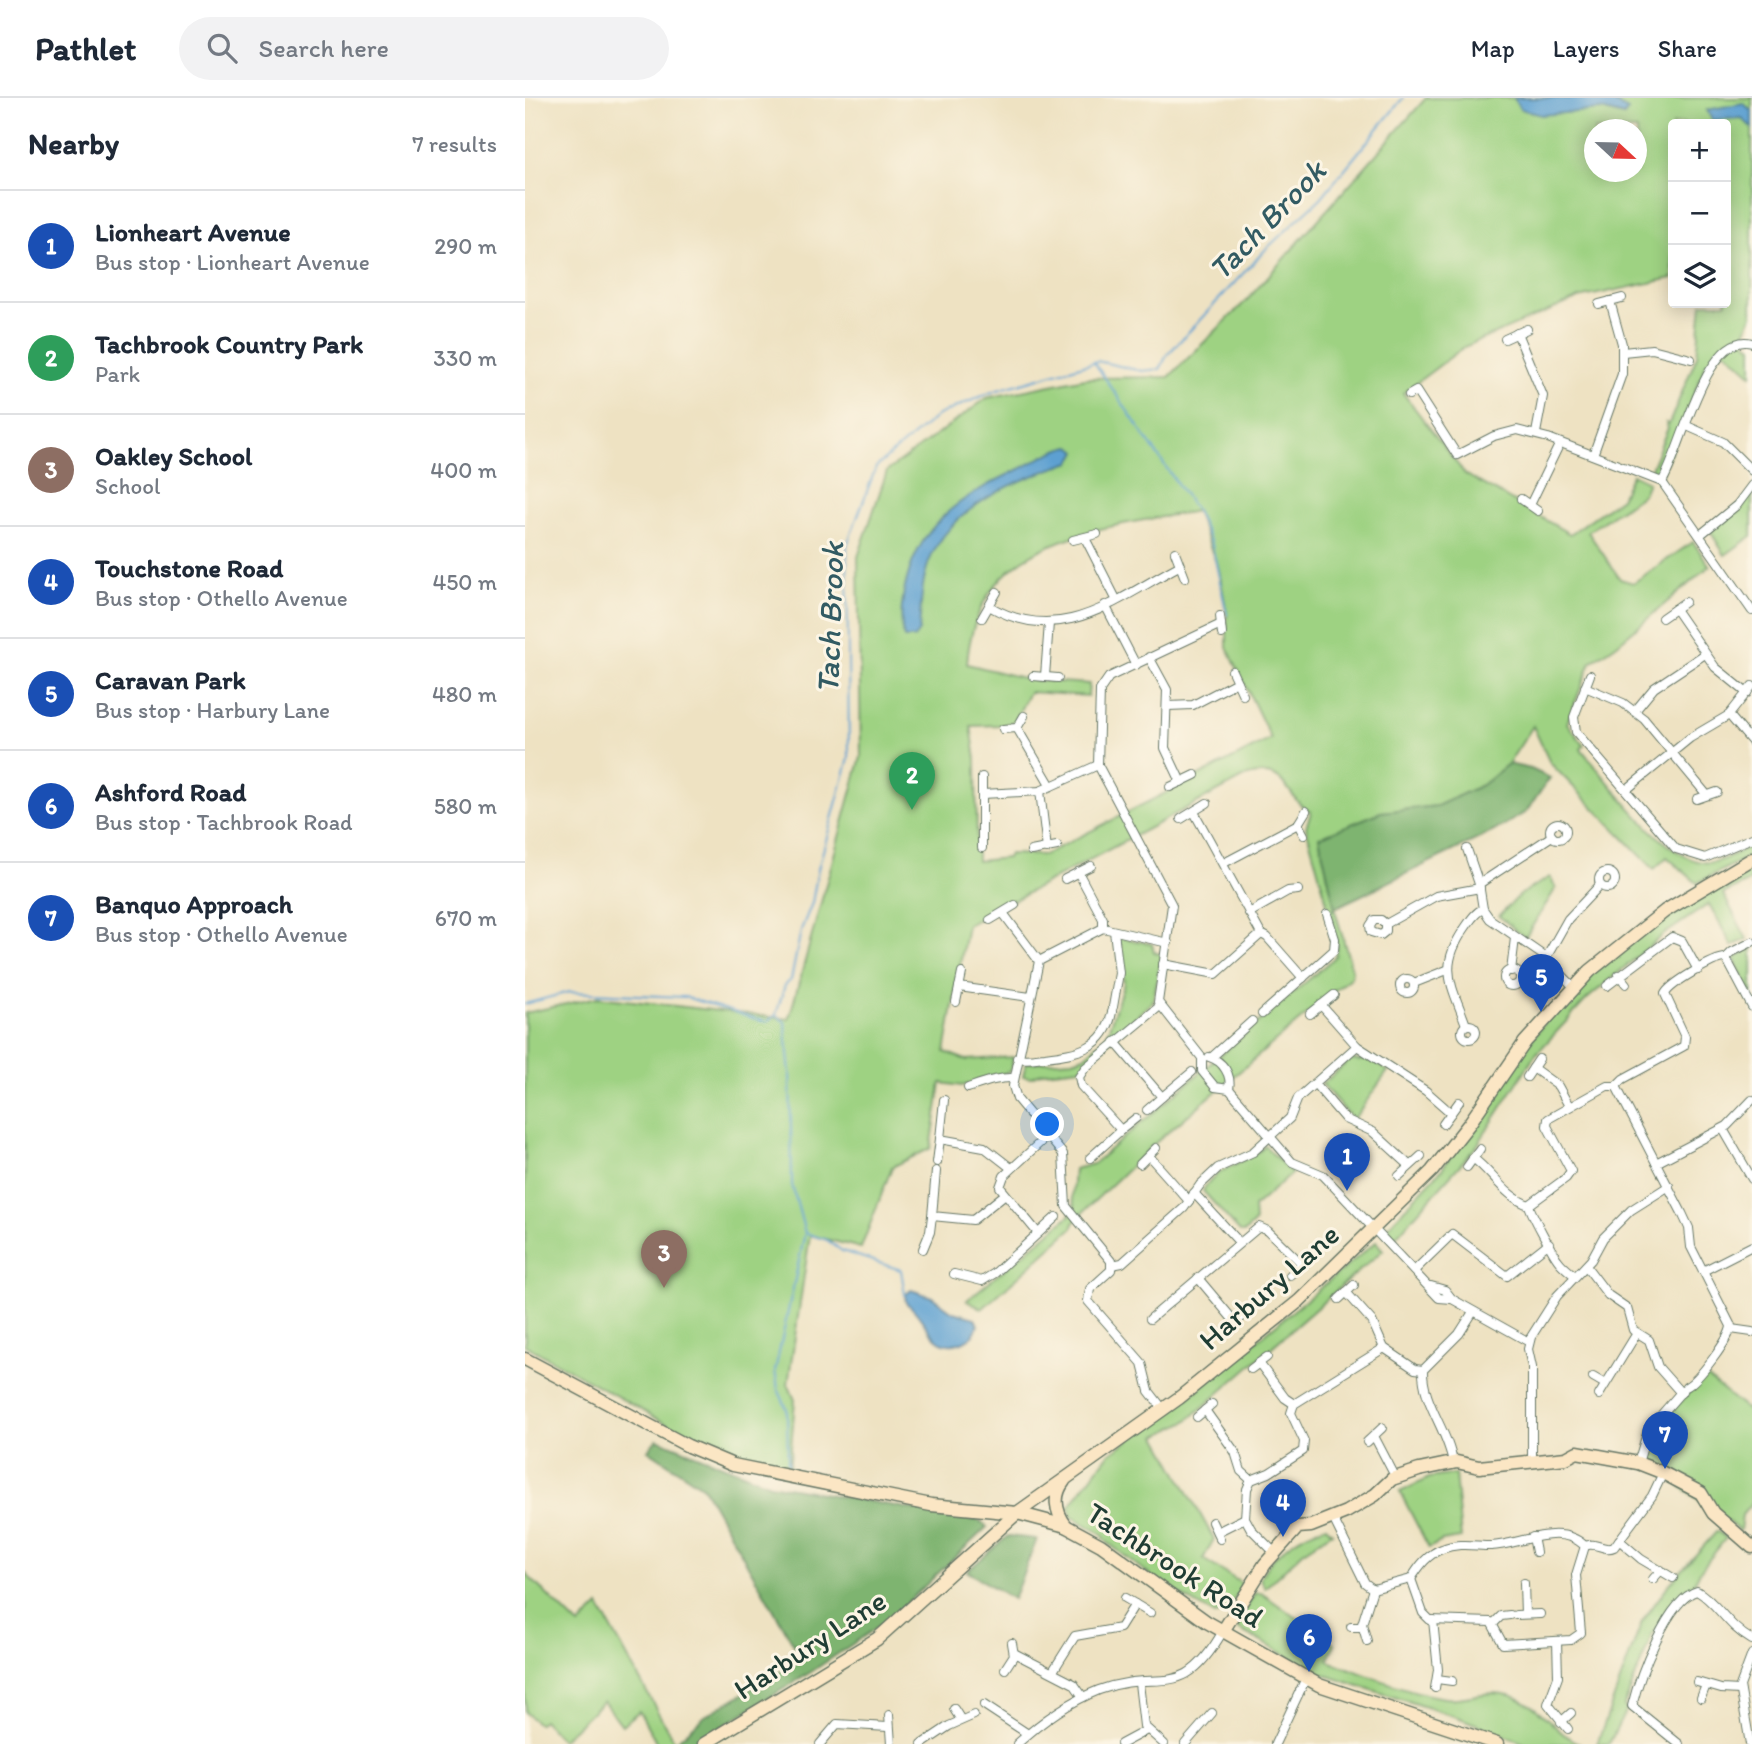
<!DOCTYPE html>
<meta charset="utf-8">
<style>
body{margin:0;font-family:Itim,sans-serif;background:#f2f2f3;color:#1f2937}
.controls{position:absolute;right:21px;top:21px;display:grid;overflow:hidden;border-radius:7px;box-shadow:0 4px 18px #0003}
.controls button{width:63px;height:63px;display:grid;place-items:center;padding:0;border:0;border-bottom:2px solid #e0e1e3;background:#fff;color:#1f2937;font:35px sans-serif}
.compass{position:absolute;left:1059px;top:21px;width:63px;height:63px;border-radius:50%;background:#fff;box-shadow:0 4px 18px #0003;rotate:112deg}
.you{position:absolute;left:523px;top:1027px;width:24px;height:24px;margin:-18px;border:5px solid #fff;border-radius:50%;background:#1a73e8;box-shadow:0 0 0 10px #1a73e833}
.badge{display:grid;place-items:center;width:46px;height:46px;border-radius:50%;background:#d1495b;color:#fff;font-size:23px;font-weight:700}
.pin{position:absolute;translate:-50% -58px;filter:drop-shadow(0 2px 4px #0008)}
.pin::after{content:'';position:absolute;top:37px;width:24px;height:21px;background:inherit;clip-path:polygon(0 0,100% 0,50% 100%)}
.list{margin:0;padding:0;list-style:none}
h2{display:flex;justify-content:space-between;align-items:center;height:91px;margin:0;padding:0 28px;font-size:30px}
h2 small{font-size:23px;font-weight:400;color:#747a83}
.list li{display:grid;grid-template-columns:46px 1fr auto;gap:21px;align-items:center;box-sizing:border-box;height:112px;padding:0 28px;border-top:2px solid #e0e1e3}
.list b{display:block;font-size:26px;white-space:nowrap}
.list p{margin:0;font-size:23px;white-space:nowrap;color:#747a83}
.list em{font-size:23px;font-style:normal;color:#747a83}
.icon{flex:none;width:38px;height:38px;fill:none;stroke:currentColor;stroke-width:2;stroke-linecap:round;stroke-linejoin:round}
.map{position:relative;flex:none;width:1227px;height:1646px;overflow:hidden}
header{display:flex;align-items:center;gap:42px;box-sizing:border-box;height:98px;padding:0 35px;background:#fff;border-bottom:2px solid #e0e1e3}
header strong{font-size:33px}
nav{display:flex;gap:38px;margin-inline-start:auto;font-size:24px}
.search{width:490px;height:63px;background:#f2f2f3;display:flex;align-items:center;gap:18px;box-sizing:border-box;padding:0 24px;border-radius:38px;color:#747a83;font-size:26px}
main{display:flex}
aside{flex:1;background:#fff}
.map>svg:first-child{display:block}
.green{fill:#9ed282;stroke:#5e885b;stroke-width:2;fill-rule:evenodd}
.forest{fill:#7eb470;stroke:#4e7852;stroke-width:2}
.water{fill:#5da0d1;stroke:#3e6e82;stroke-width:2}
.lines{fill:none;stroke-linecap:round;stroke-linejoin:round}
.stream{stroke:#5da0d1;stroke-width:2}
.street-casing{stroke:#677766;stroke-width:10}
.secondary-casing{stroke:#677766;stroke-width:15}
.street{stroke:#fff;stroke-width:8}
.secondary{stroke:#fbe6c4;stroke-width:12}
.labels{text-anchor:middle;stroke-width:6;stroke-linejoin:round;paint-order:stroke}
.street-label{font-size:30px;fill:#1f3d34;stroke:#fcf5e5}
.water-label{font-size:32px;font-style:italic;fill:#325b63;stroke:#fcf5e5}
</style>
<header>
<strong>Pathlet</strong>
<div class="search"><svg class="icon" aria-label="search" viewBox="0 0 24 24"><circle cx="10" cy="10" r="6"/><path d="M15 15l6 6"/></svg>Search here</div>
<nav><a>Map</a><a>Layers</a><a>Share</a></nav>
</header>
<main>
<aside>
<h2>Nearby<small>7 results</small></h2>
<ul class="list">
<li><span class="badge" style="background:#1a4fb4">1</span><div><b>Lionheart Avenue</b><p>Bus stop · Lionheart Avenue</p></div><em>290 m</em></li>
<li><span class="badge" style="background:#2e9e5b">2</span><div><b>Tachbrook Country Park</b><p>Park</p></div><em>330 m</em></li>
<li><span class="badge" style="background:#8d6e63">3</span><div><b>Oakley School</b><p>School</p></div><em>400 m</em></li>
<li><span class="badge" style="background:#1a4fb4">4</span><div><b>Touchstone Road</b><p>Bus stop · Othello Avenue</p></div><em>450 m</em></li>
<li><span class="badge" style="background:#1a4fb4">5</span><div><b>Caravan Park</b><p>Bus stop · Harbury Lane</p></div><em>480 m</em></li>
<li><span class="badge" style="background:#1a4fb4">6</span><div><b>Ashford Road</b><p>Bus stop · Tachbrook Road</p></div><em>580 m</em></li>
<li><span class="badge" style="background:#1a4fb4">7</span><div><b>Banquo Approach</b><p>Bus stop · Othello Avenue</p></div><em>670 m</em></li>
</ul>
</aside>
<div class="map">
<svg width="1227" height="1646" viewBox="0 0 1227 1646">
<rect width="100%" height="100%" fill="#fcf5e5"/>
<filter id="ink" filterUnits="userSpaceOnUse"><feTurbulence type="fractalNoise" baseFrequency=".0143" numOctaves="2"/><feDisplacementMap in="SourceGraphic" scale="14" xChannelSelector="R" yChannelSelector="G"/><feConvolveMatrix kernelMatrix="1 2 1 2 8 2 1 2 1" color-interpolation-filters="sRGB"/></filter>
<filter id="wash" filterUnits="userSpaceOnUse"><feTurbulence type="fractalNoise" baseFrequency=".00686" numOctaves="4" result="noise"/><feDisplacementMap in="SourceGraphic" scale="28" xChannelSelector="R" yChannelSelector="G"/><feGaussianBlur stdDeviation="1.57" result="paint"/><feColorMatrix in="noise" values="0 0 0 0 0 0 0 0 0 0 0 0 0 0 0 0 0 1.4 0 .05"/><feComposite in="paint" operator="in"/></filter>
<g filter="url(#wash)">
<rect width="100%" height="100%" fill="#eee2c2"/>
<!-- green -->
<g class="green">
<path d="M901 0H1227V217L1218 240 1227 249V277L1200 252 1181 266 1136 377 1125 373 1143 330 1141 325 1144 326 1172 258 1177 205H1201V26H1148V180L1054 200 939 249 878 295 940 376 1045 436 1096 400 1107 376 1123 384 1118 396 1063 434 1095 481 1108 485 1168 444 1185 468 1091 547 1066 564 1042 625 1059 647 1056 651C1084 683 1135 757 1177 764 1194 767 1212 754 1227 747V757L1172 785 1142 759 1129 771 1025 665 1008 628 983 666 957 687 912 708 856 714 794 739 810 810 804 812 781 729 786 714C761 703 764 664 720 679L442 827 420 954 441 962 488 959 486 973 437 988 416 985 406 1050 367 1069 336 1150 285 1137 263 1286 270 1302 264 1373 183 1349 0 1247V915L73 899 264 921 336 659 333 459 362 373 462 300 560 280 644 279 723 201ZM1070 32H1112V74H1070ZM671 413 694 472 702 517V549L746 641 519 757 484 756 482 760 452 763 451 661 446 628 478 627 490 623 504 594 563 598 564 586 506 582 442 566C452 437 571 432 671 413Z"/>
<path d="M1227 393V438L1200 457 1185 433 1220 403Z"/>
<path d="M1227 762V782L1198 796 1222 841 1207 848 1184 806 1138 837 1062 901 1010 957 951 1049 867 1143 859 1133 917 1071 985 968 1044 894 1152 808Z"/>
<path d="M1025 779 1031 790 1000 840 974 818 996 796Z"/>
<path d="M810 812 827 872 826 879 629 1046 552 1120 547 1130 457 1211 442 1202 544 1118 550 1110 547 1098 549 1071 568 1066 810 859 812 847 804 813Z"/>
<path d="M592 839 627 846 629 854 637 857 628 903 555 970 519 974 506 979 498 978 501 965 548 962 559 958 581 939 599 885Z"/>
<path d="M1227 850V898L1209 861Z"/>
<path d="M841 958 863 973 828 1022 797 986 826 961 835 963Z"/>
<path d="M740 1048 767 1075 729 1109 730 1124 720 1134H715L678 1093C690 1067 723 1066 740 1048Z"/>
<path d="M851 1144 858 1152 662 1323 632 1338 689 1441 678 1461 719 1487 700 1515 690 1517 635 1485 582 1444 577 1436 546 1418 545 1407 584 1356 653 1308Z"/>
<path d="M1179 1277 1227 1316V1405L1217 1417 1215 1433 1121 1362 1128 1335Z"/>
<path d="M930 1376 936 1440 917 1443 904 1450 875 1394 904 1380Z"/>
<path d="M801 1428 807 1434 780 1452 740 1490 735 1481C745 1456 777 1435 801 1428Z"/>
<path d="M1192 1433 1201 1440 1175 1473 1168 1488 1145 1509 1127 1537 1099 1608 1101 1612 1084 1646H1072L1117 1524 1142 1489Z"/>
<path d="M0 1475 54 1528 74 1508 150 1645 132 1646 114 1613 97 1627 78 1603 37 1642 18 1622 13 1626 0 1614Z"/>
<path d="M730 1495H736L810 1546 803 1561 806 1564C843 1577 882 1594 920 1600 941 1603 964 1589 990 1599 1021 1611 1028 1634 1055 1646H1001L935 1620 794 1575 713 1531 712 1527Z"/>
</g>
<!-- forest -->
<g class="forest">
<path d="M983 666 1006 671 1025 680 1001 714 969 733 810 810 794 739 856 714 912 708 957 687Z"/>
<path d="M132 1341 245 1386 455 1423 462 1429 366 1520 286 1574 168 1646H148L180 1618 277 1561 178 1389 123 1352Z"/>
<path d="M483 1438 512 1441 488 1501 442 1473Z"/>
</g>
<!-- water -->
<g class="water">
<path d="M989 0H1081L1103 12 1099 18 1076 12 1016 17 995 11Z"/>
<path d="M1218 5 1227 13V30L1217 20 1187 22 1182 12Z"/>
<path d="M546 348 552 353 546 364C494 381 425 408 404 464 396 485 396 510 394 533L389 540H379C374 522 377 498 382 481 398 420 443 395 497 370 512 362 529 351 546 348Z"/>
<path d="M386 1192 407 1199 428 1214 450 1220 453 1227C450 1236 447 1239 439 1243 406 1258 402 1218 381 1205L380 1197Z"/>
</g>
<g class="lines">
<!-- stream -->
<g class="stream">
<path d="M569 264 671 413 687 447 702 517"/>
<path d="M0 906 44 894 160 899 241 924 251 917 260 887 266 882 276 832 287 805 293 771 324 660 322 447 351 369 413 317 469 293 572 263 617 273 635 271 642 257 741 151 796 100 878 0"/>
<path d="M251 917 260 924 265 976 267 1087 280 1135 250 1273 253 1291 262 1311 263 1369"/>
<path d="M280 1135 302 1142 317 1153 376 1172 380 1197"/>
</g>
</g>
</g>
<g filter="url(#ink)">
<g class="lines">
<defs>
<g id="street">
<path d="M1074 206 1097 200"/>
<path d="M992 235 1018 298 1011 335"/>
<path d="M980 241 1002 231"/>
<path d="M1098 254 1127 251 1166 261"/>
<path d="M884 297 891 293 932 357 969 338 992 332 1023 340 1137 384 1227 513"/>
<path d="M1162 328 1198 344 1227 373"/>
<path d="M1068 357 1097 276V246L1085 203"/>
<path d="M1137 384C1156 355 1181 231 1227 245"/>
<path d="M996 401 1013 413"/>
<path d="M1005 407 1035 345"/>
<path d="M1175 437 1212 407 1227 387"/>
<path d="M560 440 591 501"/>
<path d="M548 442 572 436"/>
<path d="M650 454 660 480"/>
<path d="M580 507 611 567"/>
<path d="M464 508C536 550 591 501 654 468"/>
<path d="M1150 511 1190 569 1222 595"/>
<path d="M695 518 697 536"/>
<path d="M457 520 472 494"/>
<path d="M1137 520 1160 504"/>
<path d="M696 526 584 579 575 592 573 667 647 807 633 904 677 960V973L690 989 704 991 767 1064 798 1077 914 1200 927 1201"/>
<path d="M624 559 642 592 640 650 656 684"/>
<path d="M707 573 718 597"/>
<path d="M1065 577 1049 619 1051 634 1151 751 1180 760 1227 740"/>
<path d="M508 578 533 580"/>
<path d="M520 578 524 525"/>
<path d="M1060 589 1098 605 1119 621 1182 697"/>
<path d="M643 608 668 607 712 584"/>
<path d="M1110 613 1129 590 1180 556"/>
<path d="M1204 617 1227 644"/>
<path d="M492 630 526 688"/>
<path d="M478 631 492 630 499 618"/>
<path d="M645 689 670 677"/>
<path d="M1101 692 1165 640 1204 617 1227 588"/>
<path d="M515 693 522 751"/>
<path d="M457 696 515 693 573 667"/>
<path d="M1172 701 1192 694"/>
<path d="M669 714 736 836"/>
<path d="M656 721 682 705"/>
<circle cx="1033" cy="733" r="8"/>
<path d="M773 726 779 737"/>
<path d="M457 750V679"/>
<path d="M942 751 954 786 958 811 965 821 1016 856 1049 889"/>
<path d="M506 753 532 748"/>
<path d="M699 765 773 726 781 713"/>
<path d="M553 774 578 821V830"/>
<circle cx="1082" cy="782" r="8"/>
<path d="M540 781 566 768"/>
<path d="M954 786 1027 738"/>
<path d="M478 815 514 863"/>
<path d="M724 815 763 793 773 792"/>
<path d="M465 822 490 807"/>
<path d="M861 826 856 822H849L845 828 846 834 856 837 861 833V826L911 798 955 790"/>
<path d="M736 836 742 839 778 880"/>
<path d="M1021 860 1043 821 1075 787"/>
<path d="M1201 860 1207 854 1227 844"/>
<path d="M638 866 691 876 736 836"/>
<circle cx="987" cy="880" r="8"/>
<path d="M986 873 990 840"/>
<path d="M1094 877 1101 886"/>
<circle cx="882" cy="888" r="7"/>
<path d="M889 885 922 872"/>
<path d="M1082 888 1147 839 1157 843 1173 872"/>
<path d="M434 889 505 899"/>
<path d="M431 904 437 875"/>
<path d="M796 907 832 948 901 993 926 1015"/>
<path d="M588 909 594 875 589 833"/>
<path d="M737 916 809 852 810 841 802 816"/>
<path d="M785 916 809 897"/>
<circle cx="944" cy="934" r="7"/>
<path d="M941 927C927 887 912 870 940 830 945 823 950 814 958 811"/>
<path d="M590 944 637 999 667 974"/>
<path d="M684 959C698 963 707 977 704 991"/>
<path d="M687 959 727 923"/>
<path d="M492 960C503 962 510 960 520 959 552 955 580 951 587 914"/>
<path d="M1008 970 1033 988 1044 1008"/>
<path d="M1002 979 1014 961"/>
<path d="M790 986 820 1021 848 1034 884 1067"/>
<path d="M1091 988 1098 981 1159 948 1160 939 1140 896C1145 886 1190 859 1201 860L1227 909"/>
<path d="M443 990C458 985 474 979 489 980"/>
<path d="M419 1002 415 1041 459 1049 486 1070"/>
<path d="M622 1012 637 999"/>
<path d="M611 1020 596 1032 556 988 554 979 560 970 635 908"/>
<path d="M918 1026 934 1004"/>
<path d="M1198 1031 1227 1081"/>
<path d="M624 1058 664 1103"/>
<path d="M565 1060 596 1032"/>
<path d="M948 1060C968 1075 980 1099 1004 1107"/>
<path d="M412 1064 415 1041"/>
<path d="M1131 1065 1202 1028 1227 1002"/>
<path d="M615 1066 631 1050"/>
<path d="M942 1069 955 1051"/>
<path d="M411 1073 407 1118 448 1122 479 1097"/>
<path d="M874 1078 896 1058"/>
<path d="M669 1095 714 1144"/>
<path d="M1004 1107 1041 1080 1046 1073 1022 1028 1023 1021 1082 988H1091L1157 1115 1164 1130 1166 1149 1206 1228C1205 1241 1173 1283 1161 1289"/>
<path d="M1004 1107C1005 1113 1028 1156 1033 1162 1037 1168 1044 1173 1050 1178"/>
<path d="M512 1134 475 1089 479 1078 522 1038"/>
<path d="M398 1151 405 1134 407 1118"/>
<path d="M587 1167 597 1165 659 1110 675 1087 693 1070 728 1054 765 1020 773 1000 832 948"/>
<path d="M1061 1168 1083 1197 1102 1210 1108 1232 1124 1242 1133 1269 1156 1295"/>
<path d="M889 1173 927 1136 982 1178 1024 1145"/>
<path d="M1178 1173 1227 1148"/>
<path d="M429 1176 457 1183 470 1175 531 1119"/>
<path d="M765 1177 788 1155"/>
<path d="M673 1180 710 1224"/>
<path d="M906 1188 920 1192 927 1201 1004 1244"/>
<path d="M821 1194 847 1223 859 1250"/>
<path d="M814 1201 829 1187"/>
<path d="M625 1221 734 1129 743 1133 777 1166"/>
<path d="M1206 1231 1227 1234"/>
<path d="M698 1235 723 1214"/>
<path d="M734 1265 760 1300 769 1306"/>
<path d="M726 1271 742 1259"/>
<path d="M898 1272C897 1305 923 1332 928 1365"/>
<path d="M898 1272 934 1236 948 1214"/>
<path d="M1068 1279 1080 1286"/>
<path d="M1074 1297 1112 1235"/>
<path d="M638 1311 624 1293 617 1265 563 1203 565 1191 586 1172V1163L541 1108 538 1056 492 1001 488 988 514 863 578 830 643 845"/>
<path d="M680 1312 710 1354 716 1373 726 1382"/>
<path d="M672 1319 687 1306"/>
<path d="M849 1338 871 1380"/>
<path d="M842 1344 857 1330"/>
<path d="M1007 1364V1269L1003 1251 1006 1239 1032 1198 1066 1162 1078 1140 1106 1112 1144 1088"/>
<path d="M1113 1365 1123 1332 1157 1293"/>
<path d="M808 1420 840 1485 848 1491"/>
<path d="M687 1424 695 1441"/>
<path d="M692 1434 720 1420"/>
<path d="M1008 1439 1011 1454"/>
<path d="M1094 1442 1116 1461 1148 1480"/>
<path d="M1060 1448C1071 1443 1079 1454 1089 1449L1127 1398 1138 1375"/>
<path d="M749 1454 726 1431 720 1420 722 1391 726 1382 744 1375 778 1353 779 1343 766 1315 769 1306 859 1250 890 1271 898 1272"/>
<path d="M886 1481 898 1515 905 1522 966 1524 978 1546 1046 1542 1056 1535 1051 1477 1060 1448"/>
<path d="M886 1481C894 1468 903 1456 917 1451 934 1444 949 1448 966 1448 995 1447 1035 1423 1060 1448"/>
<path d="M1128 1481 1136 1472"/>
<path d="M999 1485 1000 1516"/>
<path d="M848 1491 886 1481"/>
<path d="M600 1500 625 1515"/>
<path d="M991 1517 1015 1516"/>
<path d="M908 1522 913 1572 910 1590"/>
<path d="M969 1525 976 1518 985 1517"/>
<path d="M826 1529H837"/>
<path d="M842 1543 837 1526 848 1491"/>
<path d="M1032 1543 1033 1579 1023 1606 1043 1631"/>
<path d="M489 1555 549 1586 558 1599"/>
<path d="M480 1571 489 1557 487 1545"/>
<path d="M528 1573 550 1538 595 1530 610 1506"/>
<path d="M912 1581 927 1583"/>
<path d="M1172 1584 1196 1591 1215 1592"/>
<path d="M614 1585 619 1628 639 1646"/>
<path d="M1176 1600 1181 1587"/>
<path d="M459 1607 503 1636"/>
<path d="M429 1611 436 1622"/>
<path d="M364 1617 366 1646"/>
<path d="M1036 1624 1046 1615"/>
<path d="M295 1646 312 1626 363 1629"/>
<path d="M397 1646 424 1628 449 1617"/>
<path d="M492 1646C516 1624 544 1604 574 1592 636 1569 656 1607 698 1533"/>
<path d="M596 1646 622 1632"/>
<path d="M660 1646 687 1615"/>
<path d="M750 1646 781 1580"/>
<path d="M1154 1646 1107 1608C1114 1580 1142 1501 1172 1493 1193 1505 1201 1527 1227 1542"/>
<path d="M1225 1646 1215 1588 1227 1556"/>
</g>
<g id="secondary">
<path d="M0 1261 163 1348 208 1367 406 1407 492 1415 541 1428 576 1447 682 1524 794 1587 972 1646"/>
<path d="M539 1383C528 1397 530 1413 541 1428"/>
<path d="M698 1533 740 1466 773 1429 786 1428 821 1414 850 1397 867 1381 894 1372 932 1364 954 1369 1041 1360 1052 1354 1113 1365 1136 1374 1176 1395 1188 1415 1227 1449"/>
<path d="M179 1646 352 1541 492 1415 654 1300 774 1203 907 1073 944 1026 1000 944 1065 873 1140 813 1227 761"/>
</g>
</defs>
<!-- street casing -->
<use href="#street" class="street-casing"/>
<!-- secondary casing -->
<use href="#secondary" class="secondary-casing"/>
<!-- street -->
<use href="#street" class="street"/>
<!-- secondary -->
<use href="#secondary" class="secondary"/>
</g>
</g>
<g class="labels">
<!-- street labels -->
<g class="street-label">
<text transform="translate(744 1189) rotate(-41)" y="10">Harbury Lane</text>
<text transform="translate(650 1467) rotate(33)" y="10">Tachbrook Road</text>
<text transform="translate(285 1547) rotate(-33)" y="10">Harbury Lane</text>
</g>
<!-- water labels -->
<g class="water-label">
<text transform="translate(742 122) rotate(-46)" y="11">Tach Brook</text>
<text transform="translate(305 520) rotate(-88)" y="11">Tach Brook</text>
</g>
</g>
</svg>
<div class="controls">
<button>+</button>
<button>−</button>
<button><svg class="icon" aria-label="layers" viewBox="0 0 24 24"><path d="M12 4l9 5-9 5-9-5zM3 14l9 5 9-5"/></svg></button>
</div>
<svg class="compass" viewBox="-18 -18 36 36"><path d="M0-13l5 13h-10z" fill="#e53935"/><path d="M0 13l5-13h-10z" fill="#747a83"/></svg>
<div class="you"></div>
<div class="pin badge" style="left:822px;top:1093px;background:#1a4fb4">1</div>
<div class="pin badge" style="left:387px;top:712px;background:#2e9e5b">2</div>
<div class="pin badge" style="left:139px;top:1190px;background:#8d6e63">3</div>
<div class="pin badge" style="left:758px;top:1439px;background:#1a4fb4">4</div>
<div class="pin badge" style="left:1016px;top:914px;background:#1a4fb4">5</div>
<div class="pin badge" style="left:784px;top:1574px;background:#1a4fb4">6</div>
<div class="pin badge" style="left:1140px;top:1371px;background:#1a4fb4">7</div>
</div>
</main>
